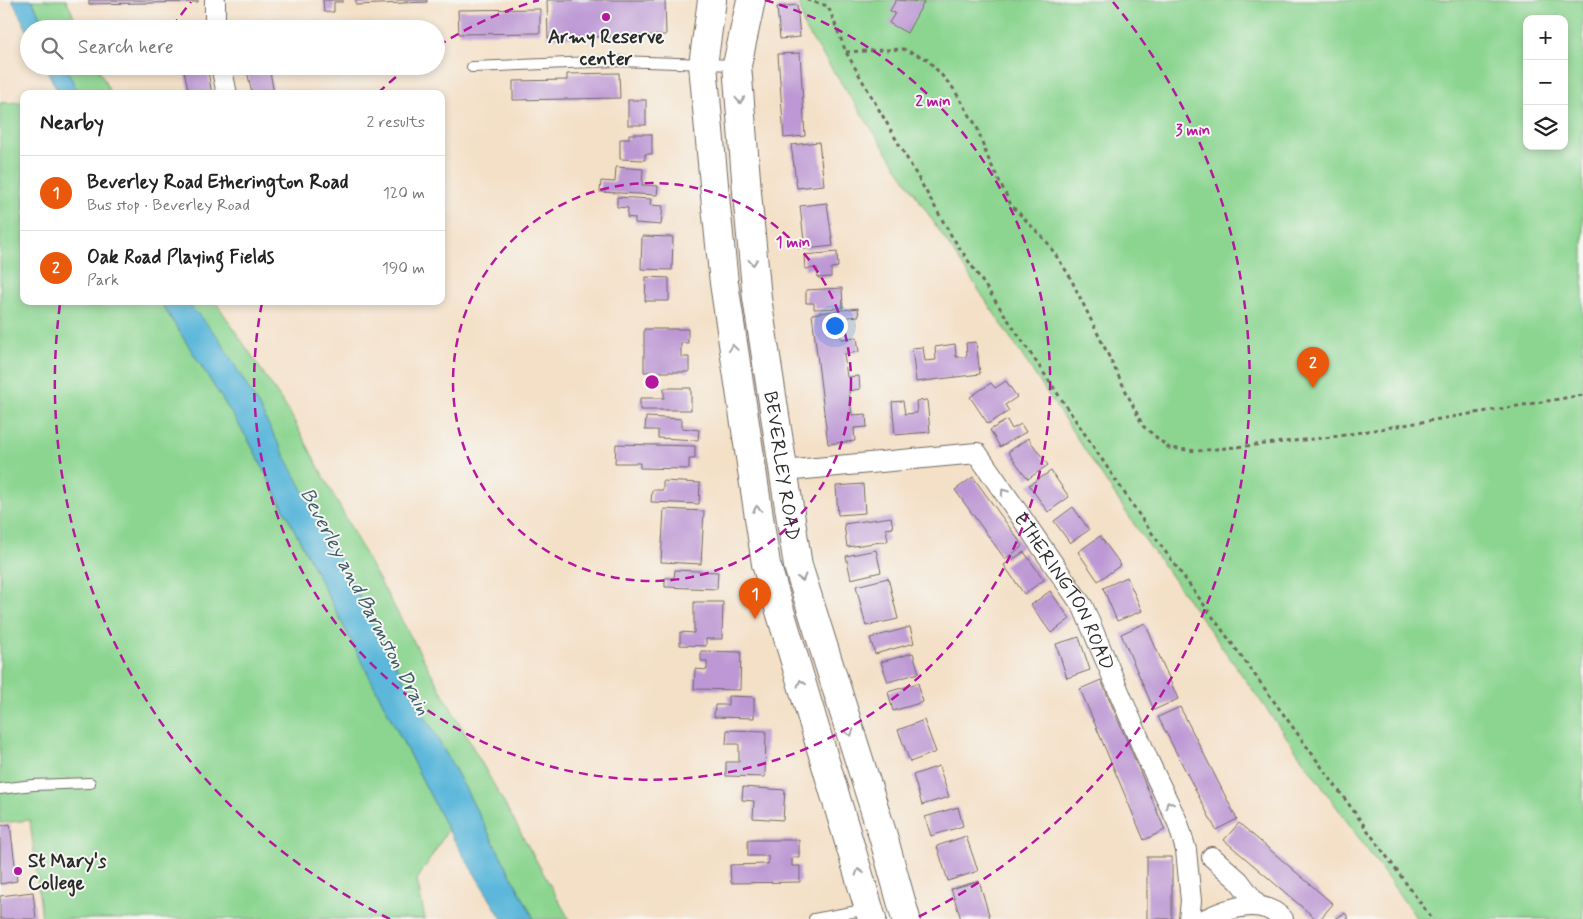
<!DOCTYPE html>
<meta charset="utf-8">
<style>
body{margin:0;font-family:Mynerve,sans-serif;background:#f6f6f6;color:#222}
.controls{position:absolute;right:15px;top:15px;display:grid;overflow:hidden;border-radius:10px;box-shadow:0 2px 8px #0003}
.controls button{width:45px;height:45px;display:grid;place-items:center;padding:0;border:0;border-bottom:1px solid #e0e0e0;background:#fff;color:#222;font:25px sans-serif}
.you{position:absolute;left:834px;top:325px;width:18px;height:18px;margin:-12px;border:4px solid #fff;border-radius:50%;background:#1a73e8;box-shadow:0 0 0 8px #1a73e833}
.badge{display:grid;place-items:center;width:32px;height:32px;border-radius:50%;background:#ea580c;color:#fff;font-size:16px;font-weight:700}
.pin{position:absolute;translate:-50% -41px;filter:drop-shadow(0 1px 2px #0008)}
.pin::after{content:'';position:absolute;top:26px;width:18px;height:15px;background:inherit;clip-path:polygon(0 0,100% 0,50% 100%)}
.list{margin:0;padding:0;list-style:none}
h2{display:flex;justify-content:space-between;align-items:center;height:65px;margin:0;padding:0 20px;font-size:21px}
h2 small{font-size:16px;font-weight:400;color:#767676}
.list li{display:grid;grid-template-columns:32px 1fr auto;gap:15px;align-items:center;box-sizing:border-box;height:75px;padding:0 20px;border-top:1px solid #e0e0e0}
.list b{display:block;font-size:19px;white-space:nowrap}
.list p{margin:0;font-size:16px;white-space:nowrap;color:#767676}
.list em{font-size:16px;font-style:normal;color:#767676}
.icon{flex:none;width:28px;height:28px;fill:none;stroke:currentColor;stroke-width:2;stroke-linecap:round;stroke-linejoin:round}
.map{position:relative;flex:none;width:1583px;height:919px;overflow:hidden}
.search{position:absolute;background:#fff;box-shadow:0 2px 8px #0003;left:20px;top:20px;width:425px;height:55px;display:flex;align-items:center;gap:12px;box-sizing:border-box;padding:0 18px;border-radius:28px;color:#767676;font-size:19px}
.panel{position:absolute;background:#fff;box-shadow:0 2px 8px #0003;left:20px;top:90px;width:425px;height:215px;border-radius:10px}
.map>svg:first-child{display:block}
.green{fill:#8cd591;stroke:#5c805e;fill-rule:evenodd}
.water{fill:#5cb7da;stroke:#447182}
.building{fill:#bd98d4}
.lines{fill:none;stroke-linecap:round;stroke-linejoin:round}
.lane-casing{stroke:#716a62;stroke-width:12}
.street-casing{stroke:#716a62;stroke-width:22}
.primary-casing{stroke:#716a62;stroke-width:30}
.path{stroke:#716a62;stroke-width:3;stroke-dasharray:4 4;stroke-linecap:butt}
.lane{stroke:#fff;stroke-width:10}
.street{stroke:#fff;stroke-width:20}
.primary{stroke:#fff;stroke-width:28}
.oneway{stroke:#a0a0a0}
.ring{fill:none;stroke:#b5179e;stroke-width:2.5;stroke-dasharray:9 6}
.poi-dot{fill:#b5179e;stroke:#f6f6f2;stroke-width:2}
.labels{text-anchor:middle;stroke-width:4;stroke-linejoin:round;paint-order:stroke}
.poi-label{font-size:19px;font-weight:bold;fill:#2b2b2b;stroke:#f6f6f2}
.street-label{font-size:19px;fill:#2b2b2b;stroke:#f6f6f2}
.water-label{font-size:20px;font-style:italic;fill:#3c5c68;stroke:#f6f6f2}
.centre{fill:#b5179e;stroke:#f6f6f2;stroke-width:2.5}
.ring-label{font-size:15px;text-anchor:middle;font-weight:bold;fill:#b5179e;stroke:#f6f6f2;stroke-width:4;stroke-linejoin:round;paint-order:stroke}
</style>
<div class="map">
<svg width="1583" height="919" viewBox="0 0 1583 919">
<rect width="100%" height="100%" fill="#f6f6f2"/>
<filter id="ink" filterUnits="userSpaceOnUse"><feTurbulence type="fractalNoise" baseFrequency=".02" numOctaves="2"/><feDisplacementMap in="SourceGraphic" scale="10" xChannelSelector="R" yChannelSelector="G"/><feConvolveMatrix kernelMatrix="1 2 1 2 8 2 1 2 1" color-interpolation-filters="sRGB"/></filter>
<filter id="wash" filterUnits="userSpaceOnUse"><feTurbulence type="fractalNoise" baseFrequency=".0096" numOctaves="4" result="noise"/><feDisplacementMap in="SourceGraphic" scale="20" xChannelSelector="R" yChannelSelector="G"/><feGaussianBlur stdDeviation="1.12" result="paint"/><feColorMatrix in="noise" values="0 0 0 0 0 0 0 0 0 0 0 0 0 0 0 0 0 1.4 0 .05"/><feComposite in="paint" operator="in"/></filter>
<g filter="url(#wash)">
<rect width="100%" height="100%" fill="#f4e0c7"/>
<!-- green -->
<g class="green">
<path d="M32 0H66L80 29H46Z"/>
<path d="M799 0H1583V919H1417L1138 530 804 27ZM1527 19H1564V146H1527Z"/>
<path d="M65 66H97L111 94H79Z"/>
<path d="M24 102V301H160L249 441 448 830 417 880 425 919H42L30 820 0 823V103Z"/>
<path d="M185 301H215L290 413 368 560 569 919H534L458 775Z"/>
</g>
<!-- water -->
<g class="water">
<path d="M12 0H32L46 29H29V34Z"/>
<path d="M45 66H65L79 94H59Z"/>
<path d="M160 301H186L218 337 257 403 387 649 458 775 534 919H502L448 830 249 441Z"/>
</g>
<g id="blocks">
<!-- building -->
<g class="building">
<path d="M89 0H198V2L89 4Z"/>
<path d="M323 0H343V2H334V12H324Z"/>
<path d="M356 0H427V2L356 5Z"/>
<path d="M547 0H665L666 35 548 38Z"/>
<path d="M896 0 924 2 907 33 889 23 895 13 890 11Z"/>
<path d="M797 5 800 37 780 39 777 7Z"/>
<path d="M540 9V33L459 34 458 10Z"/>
<path d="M800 53 805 136 784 138 778 54Z"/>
<path d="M183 66H207L212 94H189Z"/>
<path d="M246 66H269L274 94H252Z"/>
<path d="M619 73 620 98 513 100V81L567 80V74Z"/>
<rect x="628" y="100" width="18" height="25"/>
<path d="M629 134H652V154H645V160L620 159V139H629Z"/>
<path d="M819 142 824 185 797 188 791 145Z"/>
<path d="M616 167 643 169 642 185 658 186 657 195 600 192 601 181 615 182Z"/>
<path d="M617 197 651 199 650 205 663 206 661 225 635 223V218L627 217 628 208 617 207Z"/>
<path d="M827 203 833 246 805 249 800 206Z"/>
<path d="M642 236 673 237 672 270 641 269Z"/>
<path d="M837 252 838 267 831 268V277L818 278 817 268 805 269 804 255Z"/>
<path d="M646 277 669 278V301H645Z"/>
<path d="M842 288 843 308 814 309V303H806V290Z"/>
<path d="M858 308 859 316 839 318 841 339 857 337 859 352 844 354 847 377 859 376 860 389 849 391 852 415 866 414 867 427 854 428 855 441 828 444 812 314Z"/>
<path d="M644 329H688V343H681V357H689V372H644Z"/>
<path d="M976 342 980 374 916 382 912 348 923 347 925 361 936 360 935 347 955 344 956 357H962L967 356 966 343Z"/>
<path d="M1006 381 1017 397 1005 405 1009 411 988 424 970 397 991 383 995 388Z"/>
<path d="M664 388H691V410H640V398H664Z"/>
<path d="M927 400 930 432 895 435 892 402 903 401 905 414 917 413 916 401Z"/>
<path d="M646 417 682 419V428L699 430 698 440 658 438V430H645Z"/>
<path d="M1007 420 1012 429 1021 424 1026 432 1000 447 990 430Z"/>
<path d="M1028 438 1048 465 1028 479 1008 452Z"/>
<path d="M616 444 695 446V459H689V469L640 468V463H615Z"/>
<path d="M1051 471 1069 497 1048 512 1029 485Z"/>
<path d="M973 477 1023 546 1005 559 955 490Z"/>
<path d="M663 481 700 483 699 504 651 502 652 490H663Z"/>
<path d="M863 484 865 513 838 515 836 486Z"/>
<path d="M1073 507 1089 530 1070 543 1054 521Z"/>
<path d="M664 509 704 511 701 564 661 562Z"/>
<path d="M891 517 893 528 886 529 888 541 847 547 844 524Z"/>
<path d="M1100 536 1121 565 1098 581 1078 552Z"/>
<path d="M876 550 881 572 851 579 846 556Z"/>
<path d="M1024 552 1044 580 1024 594 1004 565Z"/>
<path d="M675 570 718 572 717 589 665 587V578H674Z"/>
<path d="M1127 577 1142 611 1117 621 1103 588Z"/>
<path d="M888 578 898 619 866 626 856 586Z"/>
<path d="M1050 591 1070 619 1051 633 1031 605Z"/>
<path d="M694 602H723L722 639H706V646L680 645V632L694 633Z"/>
<path d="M1145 623 1178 699 1154 710 1121 634Z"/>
<path d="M910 627 914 643 875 654 870 638Z"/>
<path d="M1079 637 1090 670 1067 678 1056 644Z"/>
<path d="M701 651 741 652 740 690 694 689 695 669 707 670V661H701Z"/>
<path d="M913 653 919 673 888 682 881 662Z"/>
<path d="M1101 680 1165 830 1144 840 1080 689Z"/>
<path d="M918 683 923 702 893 711 888 692Z"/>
<path d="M728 696 754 697V718L714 717 715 705H728Z"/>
<path d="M1180 707 1237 819 1216 830 1158 717Z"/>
<path d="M924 720 936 752 910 762 898 730Z"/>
<path d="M727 730 766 731 765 777 726 776V762H739V744H726Z"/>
<path d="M939 766 949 797 922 805 913 775Z"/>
<path d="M743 787 785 790 783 820 753 818 754 801 742 800Z"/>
<path d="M958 807 963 826 931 836 925 817Z"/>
<path d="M1239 823 1333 904 1320 919H1316L1224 840Z"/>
<path d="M10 824 17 881 0 884V826Z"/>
<path d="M966 836 978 871 948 881 937 846Z"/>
<path d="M748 840H799V857H792V866H800V882L731 883 730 865 768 864V856H748Z"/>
<rect x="1147" y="857" width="25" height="62"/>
<path d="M979 881 990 918 961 919 951 889Z"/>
<path d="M33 892 36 919H0V896Z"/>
<path d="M1345 913 1349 919H1335Z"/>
</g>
</g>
</g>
<g filter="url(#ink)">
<use href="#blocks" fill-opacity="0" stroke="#716a62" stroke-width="1"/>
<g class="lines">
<defs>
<g id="lane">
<path d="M472 67 617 61 736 65"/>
<path d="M0 789 33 785 90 783"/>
<path d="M814 919 868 909"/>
</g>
<g id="street">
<path d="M215 0V29"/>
<path d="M221 66 227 94"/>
<path id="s1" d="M784 471 977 453 1083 607 1148 760 1178 823 1186 850 1191 901 1189 919"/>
<path d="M1212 857 1239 881 1257 905"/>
<path d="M1206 919C1231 907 1262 897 1283 919"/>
</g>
<g id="primary">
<path d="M712 0 703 65 716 206 724 283 766 564 872 919"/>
<path id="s2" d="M751 0 737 65 748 204 757 298 798 566 883 836 906 919"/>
</g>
</defs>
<!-- lane casing -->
<use href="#lane" class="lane-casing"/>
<!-- street casing -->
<use href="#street" class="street-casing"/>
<!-- primary casing -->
<use href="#primary" class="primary-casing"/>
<!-- path -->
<g class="path">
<path d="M807 0 828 6 846 52 951 235 1146 525 1432 919"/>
<path d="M846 52 903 49 927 59 953 88 977 127 987 156 1011 205 1047 242 1069 275 1143 426 1169 448 1197 451 1332 437 1583 395"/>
</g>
<!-- lane -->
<use href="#lane" class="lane"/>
<!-- street -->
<use href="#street" class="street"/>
<!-- primary -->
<use href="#primary" class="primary"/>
</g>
<!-- one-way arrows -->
<defs><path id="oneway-chevron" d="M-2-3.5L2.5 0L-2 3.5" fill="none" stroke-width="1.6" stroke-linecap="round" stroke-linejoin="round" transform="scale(1.25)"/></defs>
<g class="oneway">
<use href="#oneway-chevron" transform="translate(740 100) rotate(86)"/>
<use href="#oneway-chevron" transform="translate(753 262) rotate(85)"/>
<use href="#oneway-chevron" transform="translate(733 348) rotate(-98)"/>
<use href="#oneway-chevron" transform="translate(1004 492) rotate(-125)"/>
<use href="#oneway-chevron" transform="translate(757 509) rotate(-98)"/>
<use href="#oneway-chevron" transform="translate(802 578) rotate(73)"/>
<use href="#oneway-chevron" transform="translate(801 683) rotate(-107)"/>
<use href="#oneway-chevron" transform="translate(850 733) rotate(72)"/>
<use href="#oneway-chevron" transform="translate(1169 804) rotate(-115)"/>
<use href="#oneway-chevron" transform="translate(859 872) rotate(-107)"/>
</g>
</g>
<!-- distance rings -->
<g class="ring">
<circle cx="652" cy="382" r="199"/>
<path d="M378 93A398 398 0 0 1 407 68M438 46A398 398 0 0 1 539 0M765 0A398 398 0 1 1 262 303"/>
<path d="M390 919A597 597 0 0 1 60 304M172 27A597 597 0 0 1 191 2M1113 2A597 597 0 0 1 914 919"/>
</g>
<!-- markers -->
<g class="poi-dot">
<circle cx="606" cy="17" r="5"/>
<circle cx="18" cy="871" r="5"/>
</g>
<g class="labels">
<!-- poi labels -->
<g class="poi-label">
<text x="606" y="43">Army Reserve<tspan x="606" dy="22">center</tspan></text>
<text x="28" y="867" text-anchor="start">St Mary's<tspan x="28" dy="22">College</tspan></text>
</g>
<!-- street labels -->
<g class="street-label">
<text dy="7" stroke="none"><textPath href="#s2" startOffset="470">BEVERLEY ROAD</textPath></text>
<text dy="7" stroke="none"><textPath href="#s1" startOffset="358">ETHERINGTON ROAD</textPath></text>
</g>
<!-- water labels -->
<g class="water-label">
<text transform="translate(366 601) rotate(62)" y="7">Beverley and Barmston Drain</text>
</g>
</g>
<circle cx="652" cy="382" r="8" class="centre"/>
<g class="ring-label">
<text x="933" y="106">2 min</text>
<text x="1193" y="135">3 min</text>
<text x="793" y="247">1 min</text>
</g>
</svg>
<div class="controls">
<button>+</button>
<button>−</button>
<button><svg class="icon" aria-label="layers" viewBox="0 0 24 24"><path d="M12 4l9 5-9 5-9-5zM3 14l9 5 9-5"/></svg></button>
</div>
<div class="you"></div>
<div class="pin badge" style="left:755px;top:619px">1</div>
<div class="pin badge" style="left:1313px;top:388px">2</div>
<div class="search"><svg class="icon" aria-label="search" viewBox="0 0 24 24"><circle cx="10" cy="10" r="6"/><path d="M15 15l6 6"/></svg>Search here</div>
<section class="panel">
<h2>Nearby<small>2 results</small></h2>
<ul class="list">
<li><span class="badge">1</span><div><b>Beverley Road Etherington Road</b><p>Bus stop · Beverley Road</p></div><em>120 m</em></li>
<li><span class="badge">2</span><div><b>Oak Road Playing Fields</b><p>Park</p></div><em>190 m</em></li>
</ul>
</section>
</div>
